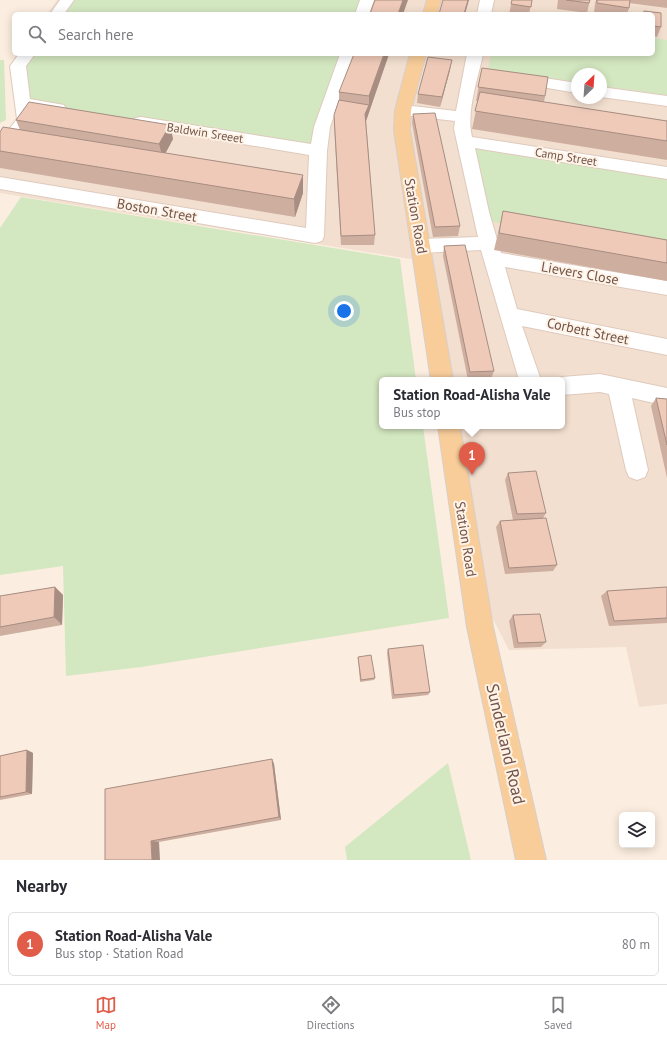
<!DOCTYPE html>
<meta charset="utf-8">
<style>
body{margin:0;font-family:"PT Sans",sans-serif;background:#f7f7f7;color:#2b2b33}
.controls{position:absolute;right:12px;bottom:12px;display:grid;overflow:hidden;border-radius:6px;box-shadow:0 2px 10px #0003}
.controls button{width:36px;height:36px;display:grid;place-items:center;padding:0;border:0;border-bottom:1px solid #e1e1e2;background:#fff;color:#2b2b33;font:20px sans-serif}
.compass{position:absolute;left:571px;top:68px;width:36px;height:36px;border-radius:50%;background:#fff;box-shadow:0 2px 10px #0003;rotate:25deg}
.you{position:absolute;left:344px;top:311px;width:14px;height:14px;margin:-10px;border:3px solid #fff;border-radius:50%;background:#1a73e8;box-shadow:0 0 0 6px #1a73e833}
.badge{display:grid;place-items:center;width:26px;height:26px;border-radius:50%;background:#e25d49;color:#fff;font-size:13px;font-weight:700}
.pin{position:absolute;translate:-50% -33px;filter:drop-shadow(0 1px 2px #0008)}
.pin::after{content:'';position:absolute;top:21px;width:14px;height:12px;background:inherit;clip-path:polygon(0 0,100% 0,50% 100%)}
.popup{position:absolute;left:379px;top:377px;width:186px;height:52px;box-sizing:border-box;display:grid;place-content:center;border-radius:6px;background:#fff;filter:drop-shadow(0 1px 3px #0005);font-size:13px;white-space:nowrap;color:#7c7c81}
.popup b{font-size:15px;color:#2b2b33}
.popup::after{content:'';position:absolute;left:50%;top:100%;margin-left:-8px;border:8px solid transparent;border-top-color:#fff}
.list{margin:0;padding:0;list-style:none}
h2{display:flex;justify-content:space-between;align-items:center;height:52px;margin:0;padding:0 16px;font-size:17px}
h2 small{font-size:13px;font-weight:400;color:#7c7c81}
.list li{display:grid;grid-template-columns:26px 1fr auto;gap:12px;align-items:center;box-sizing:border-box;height:64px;margin:0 8px 8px;padding:0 8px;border:1px solid #e1e1e2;border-radius:6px}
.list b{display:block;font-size:15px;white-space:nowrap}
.list p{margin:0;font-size:13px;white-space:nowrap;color:#7c7c81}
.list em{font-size:13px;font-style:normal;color:#7c7c81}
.icon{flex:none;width:22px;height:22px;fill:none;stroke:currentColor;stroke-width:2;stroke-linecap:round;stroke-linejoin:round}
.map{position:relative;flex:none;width:667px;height:860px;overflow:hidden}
.search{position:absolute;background:#fff;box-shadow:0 2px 10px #0003;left:12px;right:12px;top:12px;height:44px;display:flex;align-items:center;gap:10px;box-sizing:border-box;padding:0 14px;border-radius:6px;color:#7c7c81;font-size:15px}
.sheet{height:124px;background:#fff}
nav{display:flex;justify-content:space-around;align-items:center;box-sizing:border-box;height:56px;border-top:1px solid #e1e1e2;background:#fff;font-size:11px;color:#7c7c81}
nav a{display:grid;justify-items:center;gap:2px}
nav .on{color:#e25d49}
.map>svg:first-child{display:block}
.residential{fill:#f2dfcf;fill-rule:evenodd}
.green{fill:#d3e7c0}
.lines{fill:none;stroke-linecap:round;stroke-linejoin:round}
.minor-casing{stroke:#dfcabd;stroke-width:2}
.major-casing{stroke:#d7cfcc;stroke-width:2}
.minor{fill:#fff;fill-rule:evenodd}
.major{fill:#f8cd9a;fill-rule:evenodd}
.wall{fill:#ceae9f}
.shaded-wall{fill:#a78d82}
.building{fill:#efcab9;stroke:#a78d82}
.labels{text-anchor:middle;stroke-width:4;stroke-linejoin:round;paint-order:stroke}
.far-street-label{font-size:12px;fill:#715349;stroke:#fef3e6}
.street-label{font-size:14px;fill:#715349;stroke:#fef3e6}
.near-street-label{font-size:17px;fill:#715349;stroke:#fef3e6}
</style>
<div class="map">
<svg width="667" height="860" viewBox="0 0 667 860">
<rect width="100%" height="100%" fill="#fbeee0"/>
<!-- residential -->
<path class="residential" d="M57 0H667V704L639 707 626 647 509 650 492 617 451 426H562V380H442L423 261 0 193V158L33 111 14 58 17 54H653V14H47ZM577 74H601V98H577Z"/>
<!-- green -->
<g class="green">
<path d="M67 0H367L362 14H57Z"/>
<path d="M653 38 667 40V95L601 86V74H577V82L488 70 491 54H653Z"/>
<path d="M27 54H348L318 151 22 103Z"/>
<path d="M0 60H4L6 120 0 123Z"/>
<path d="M465 141 667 173V251L482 220Z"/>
<path d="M21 197 400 259 416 380H382V426H423L449 618 141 667 66 676 63 566 0 575V228Z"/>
<path d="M448 763 471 860H347L345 847Z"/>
</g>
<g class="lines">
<defs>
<g id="minor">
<path d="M60 0H74L64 14H50Z"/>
<path d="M360 0H374L369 14H355Z"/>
<path d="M480 0H494L491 14H477Z"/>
<path d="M19 54H35L26 66 30 99 64 105 66 109 64 113 58 114 32 110 33 119 31 123 6 157 0 159V141L17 119 10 66Z"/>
<path d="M340 54H356L330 127 327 151 324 236 322 241 315 243 0 189V177L306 228 309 155 135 126 133 122 135 118 141 117 311 144 314 127Z"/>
<path d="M467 54H483C478 79 466 111 472 137L667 167V179L475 148 489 212 501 253 667 281V295L505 267 517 309 667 339V355L522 326 541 380H519L481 250 421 253 414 251 412 246 414 241 421 239 478 237 454 129 455 121 403 115 397 114 395 110 397 106 403 105 456 111Z"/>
<path d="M518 74 577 83V93L512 82 510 79 512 76Z"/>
<path d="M601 87 667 96V106L601 97Z"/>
<path d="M600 374 667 388V406L632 398 648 470 645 477 637 480 629 477 626 470 609 394 600 392 562 395V380H554L562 377Z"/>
</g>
<g id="major">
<path d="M427 0H441L437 14H423Z"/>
<path d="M410 54H426L411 110 410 130 453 380H431L394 130 395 110Z"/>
<path d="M438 426H460L493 627 546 860H516L467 627Z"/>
</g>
</defs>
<!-- minor casing -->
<use href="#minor" class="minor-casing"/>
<!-- major casing -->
<use href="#major" class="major-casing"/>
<!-- minor -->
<use href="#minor" class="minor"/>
<!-- major -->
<use href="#major" class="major"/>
</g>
<!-- wall -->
<g class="wall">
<path d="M512 0H532L529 14H509Z"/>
<path d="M558 0H590L587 13 557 9Z"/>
<path d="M596 0H667V8L629 3V8L627 14H599L594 13 595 4Z"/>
<path d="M644 11 661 13V27L657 37 653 36V14H642Z"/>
<path d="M389 54 366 121 375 235 374 245H341L334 125V115L339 100V92Z"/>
<path d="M482 68 545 96 544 102 667 121V160L472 129 478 101H476Z"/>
<path d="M450 70 440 107 417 103 418 94Z"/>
<path d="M413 114 460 226 458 236 433 237 412 123Z"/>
<path d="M16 120 170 125 173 139 165 153 303 193 295 217 0 168V132L20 130Z"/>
<path d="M503 211 667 240V281L494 250 499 229Z"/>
<path d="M444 246 494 371 491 379 468 380 443 256Z"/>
<path d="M656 398 667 399V478L651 406Z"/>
<path d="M508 473 546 513 543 518 557 565 553 571 505 574 496 527 500 521 513 520 505 480Z"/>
<path d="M55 587 63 595 62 625 0 636V596Z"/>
<path d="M667 587V623L609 626 601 596 607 591Z"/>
<path d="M513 615 546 642 541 647 514 648 509 621Z"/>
<path d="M388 649 430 692 428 695 392 699 387 653Z"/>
<path d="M358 657 375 678 374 680 360 682Z"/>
<path d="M27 750 33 753 32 794 0 800V756Z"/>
<path d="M272 759 274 764 281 820 159 842 105 860Z"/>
</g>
<!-- shaded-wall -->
<g class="shaded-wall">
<path d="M403 0H408L403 14H398Z"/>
<path d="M468 0H469L465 14H464Z"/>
<path d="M384 54H389L365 124V114L369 105V96Z"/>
<path d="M452 60 450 70 440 107 442 97Z"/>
<path d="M170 125 173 139 163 158 159 144Z"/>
<path d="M303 175V193L295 217 294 199Z"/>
<path d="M55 587 63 595 62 625 54 617Z"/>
<path d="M27 750 33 753 32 794 26 792Z"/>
<path d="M272 759 274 764 281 820 279 817Z"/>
<path d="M151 841 159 842 160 860H152Z"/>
</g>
<!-- building -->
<g class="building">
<path d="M375 0H403L398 14H370Z"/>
<path d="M443 0H468L464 14H439Z"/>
<path d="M512 0H532L531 7 511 4Z"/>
<path d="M566 0H590L589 3Z"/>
<path d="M597 0H630L629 8 597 3Z"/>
<path d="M644 11 661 13V27L653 26V14H643Z"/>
<path d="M354 54H384L369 96 339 92Z"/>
<path d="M428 57 452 60 442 97 418 94Z"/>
<path d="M482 68 548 77 545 96 478 87Z"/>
<path d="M480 92 667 121V141L475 111Z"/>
<path d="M339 100 369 105 365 114 375 235 341 236 334 115Z"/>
<path d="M29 102 170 125 159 144 16 120Z"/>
<path d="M435 113 460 226 435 227 413 114Z"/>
<path d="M3 127 303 175 294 199 0 151V132Z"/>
<path d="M503 211 667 240V263L499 233Z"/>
<path d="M465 245 494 371 470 372 444 246Z"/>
<path d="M656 398 667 399V445Z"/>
<path d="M536 471 546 513 517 514 508 473Z"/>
<path d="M546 518 557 565 509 568 500 521Z"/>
<path d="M55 587 54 617 0 627V596Z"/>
<path d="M667 587V618L614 621 607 591Z"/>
<path d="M540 614 546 642 518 643 513 615Z"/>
<path d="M423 645 430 692 394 695 388 649Z"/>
<path d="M371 655 375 678 361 680 358 657Z"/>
<path d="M27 750 26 792 0 797V756Z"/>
<path d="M272 759 279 817 151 841 152 860H105V789Z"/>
</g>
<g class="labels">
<!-- far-street labels -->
<g class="far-street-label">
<text transform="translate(205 133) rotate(9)" y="4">Baldwin Sreeet</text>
<text transform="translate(566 157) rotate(9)" y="4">Camp Street</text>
</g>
<!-- street labels -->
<g class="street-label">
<text transform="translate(157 210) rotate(10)" y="5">Boston Street</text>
<text transform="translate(416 216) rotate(80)" y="5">Station Road</text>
<text transform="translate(580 273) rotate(10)" y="5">Lievers Close</text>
<text transform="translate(588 331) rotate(12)" y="5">Corbett Street</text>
<text transform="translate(466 539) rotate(81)" y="5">Station Road</text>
</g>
<!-- near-street labels -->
<g class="near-street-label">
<text transform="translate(506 744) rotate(77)" y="6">Sunderland Road</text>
</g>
</g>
</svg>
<div class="controls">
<button><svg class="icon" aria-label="layers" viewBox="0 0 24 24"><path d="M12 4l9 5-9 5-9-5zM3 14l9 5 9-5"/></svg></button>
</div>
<svg class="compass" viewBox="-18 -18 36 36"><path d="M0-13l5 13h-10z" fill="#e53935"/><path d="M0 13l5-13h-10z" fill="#7c7c81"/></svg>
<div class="you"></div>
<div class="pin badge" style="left:472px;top:475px">1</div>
<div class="popup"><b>Station Road-Alisha Vale</b>Bus stop</div>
<div class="search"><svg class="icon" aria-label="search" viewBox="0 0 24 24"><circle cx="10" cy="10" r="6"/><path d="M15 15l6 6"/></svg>Search here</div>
</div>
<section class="sheet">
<h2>Nearby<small></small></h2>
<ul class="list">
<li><span class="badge">1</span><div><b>Station Road-Alisha Vale</b><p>Bus stop · Station Road</p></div><em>80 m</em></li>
</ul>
</section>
<nav>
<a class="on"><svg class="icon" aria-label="map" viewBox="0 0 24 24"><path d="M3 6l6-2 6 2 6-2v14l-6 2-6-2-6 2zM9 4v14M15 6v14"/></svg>Map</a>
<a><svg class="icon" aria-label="directions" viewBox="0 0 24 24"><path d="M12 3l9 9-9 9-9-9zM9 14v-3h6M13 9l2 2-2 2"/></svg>Directions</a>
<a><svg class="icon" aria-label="saved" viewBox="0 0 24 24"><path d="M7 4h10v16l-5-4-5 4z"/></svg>Saved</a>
</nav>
